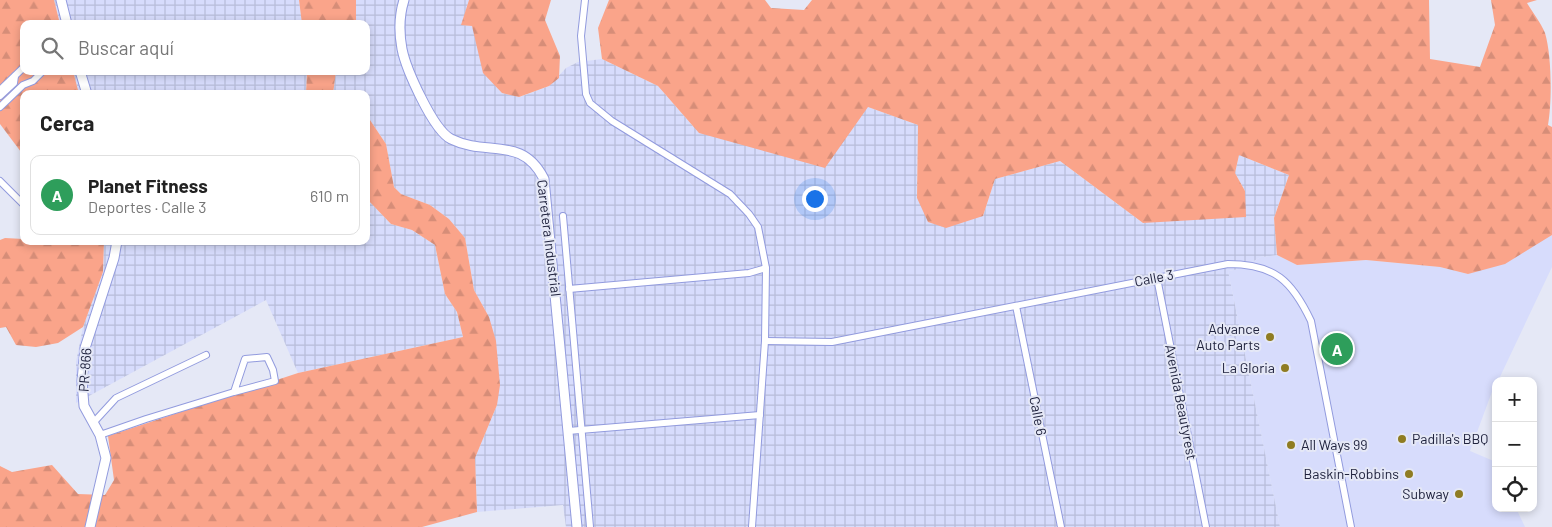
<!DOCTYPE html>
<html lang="es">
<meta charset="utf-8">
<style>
body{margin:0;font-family:Barlow,sans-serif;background:#f2f2f2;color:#222}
.controls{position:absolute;right:15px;bottom:15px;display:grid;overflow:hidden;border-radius:10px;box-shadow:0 2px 8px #0003}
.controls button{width:45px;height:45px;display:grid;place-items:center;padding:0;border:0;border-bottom:1px solid #e0e0e0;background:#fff;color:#222;font:25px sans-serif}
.you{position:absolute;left:814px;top:198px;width:18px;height:18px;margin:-12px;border:4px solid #fff;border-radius:50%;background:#1a73e8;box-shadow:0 0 0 8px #1a73e833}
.badge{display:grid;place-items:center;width:32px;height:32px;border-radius:50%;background:#8f7c22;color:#fff;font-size:16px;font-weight:700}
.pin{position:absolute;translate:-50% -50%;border:2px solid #fff;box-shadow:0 1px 5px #0006}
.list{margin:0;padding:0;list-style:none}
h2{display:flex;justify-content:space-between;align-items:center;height:65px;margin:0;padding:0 20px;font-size:21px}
h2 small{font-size:16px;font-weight:400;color:#767676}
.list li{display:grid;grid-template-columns:32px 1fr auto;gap:15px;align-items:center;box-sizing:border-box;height:80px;margin:0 10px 10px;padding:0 10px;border:1px solid #e0e0e0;border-radius:10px}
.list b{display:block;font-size:19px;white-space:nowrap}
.list p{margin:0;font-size:16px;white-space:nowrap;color:#767676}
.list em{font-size:16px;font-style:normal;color:#767676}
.icon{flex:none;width:28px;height:28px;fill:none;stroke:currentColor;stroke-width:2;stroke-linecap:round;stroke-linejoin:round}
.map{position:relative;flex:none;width:1552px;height:527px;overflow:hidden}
.search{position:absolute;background:#fff;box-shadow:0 2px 8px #0003;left:20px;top:20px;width:350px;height:55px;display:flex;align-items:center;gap:12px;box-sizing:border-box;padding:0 18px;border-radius:10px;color:#767676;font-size:19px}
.panel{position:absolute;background:#fff;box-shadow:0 2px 8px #0003;left:20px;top:90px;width:350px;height:155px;border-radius:10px}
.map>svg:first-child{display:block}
.built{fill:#d7dcfc}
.industrial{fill:url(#industrial-grid)}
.forest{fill:url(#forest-firs)}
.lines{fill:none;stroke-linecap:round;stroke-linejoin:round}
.street-casing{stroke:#929bde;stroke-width:8}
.secondary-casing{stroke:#929bde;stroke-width:11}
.street{stroke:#fff;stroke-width:6}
.secondary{stroke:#fff;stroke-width:9}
.poi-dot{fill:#8f7c22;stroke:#e5e8f6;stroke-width:2}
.labels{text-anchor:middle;stroke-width:4;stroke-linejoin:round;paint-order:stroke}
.street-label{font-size:14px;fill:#20233e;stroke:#e5e8f6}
.poi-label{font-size:14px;fill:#20233e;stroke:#e5e8f6;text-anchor:end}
</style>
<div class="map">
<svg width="1552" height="527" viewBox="0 0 1552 527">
<defs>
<pattern id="industrial-grid" width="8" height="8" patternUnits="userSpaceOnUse" patternTransform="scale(1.25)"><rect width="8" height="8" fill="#d7dcfc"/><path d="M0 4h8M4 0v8" fill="none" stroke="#b8bcd9"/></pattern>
<pattern id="forest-firs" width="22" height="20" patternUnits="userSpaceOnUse" patternTransform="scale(1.25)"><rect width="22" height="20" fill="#faa48a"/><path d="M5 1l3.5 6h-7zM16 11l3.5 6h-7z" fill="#d68d78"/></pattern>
</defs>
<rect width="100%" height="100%" fill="#e5e8f6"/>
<!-- built -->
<path class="built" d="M1552 235V267L1498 381H1496L1470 451 1496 462V508H1516L1525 527H1280L1228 271 1239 269 1261 257 1277 255 1297 265 1366 260 1440 267 1468 274Z"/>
<!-- industrial -->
<g class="industrial">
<path d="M54 0H299L302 24H60Z"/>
<path d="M356 0H469L462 25 472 26 502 93 520 97 549 86 566 68 578 62 602 59 658 86 699 133 868 107 918 125 917 198 983 216 995 179 1060 161 1143 223 1245 191 1235 173 1239 155 1289 175 1274 218 1277 255 1261 257 1239 269 1228 271 1280 527H566L563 505 477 512 475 458 497 405 489 317 474 290 465 238 449 219 430 205 401 194 394 187 386 144 370 120 366 119V94H333L336 71H366V24H356Z"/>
<path d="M73 71H307L306 94H79Z"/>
<path d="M366 198 391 224 412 230 435 245 445 294 457 312 463 337 298 373 266 300 76 403V362L83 327 103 272 104 241H366Z"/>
</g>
<!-- forest -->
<g class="forest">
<path d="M0 0H54L60 24H24V71H73L79 94H24V156L0 124Z"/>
<path d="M299 0H356V24H302Z"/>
<path d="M469 0H551L545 20 560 56 559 78 549 86 519 97 502 93 483 73 472 26 461 25Z"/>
<path d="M609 0H765L771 8 804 10 812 0H1429L1430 59 1480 67 1495 25 1491 0H1537L1527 3C1533 13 1541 23 1545 33 1552 56 1552 103 1548 125L1552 127V235L1505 264 1468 274 1440 267 1366 260 1297 265 1277 255 1274 218 1289 175 1239 155 1235 173 1245 191 1246 217 1143 223 1060 161 995 179 983 216 946 228 928 222 917 198 918 125 868 107 825 168 699 133 658 86 602 59 598 28Z"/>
<path d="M307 71H336L333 94H306Z"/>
<path d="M366 119 370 120 386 144 394 187 401 194 430 205 449 219 465 238 474 290 489 317 496 341 500 385 497 405 475 458 477 512 422 527H0V466L12 472 52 465 78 494 105 495 114 480 108 436 298 373 463 337 457 312 445 294 435 245 412 230 391 224 366 198Z"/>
<path d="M5 238 24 239V241H104L103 272 83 327 58 343 36 347 16 345 6 327 0 328V240Z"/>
</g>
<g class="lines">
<defs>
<g id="street">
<path d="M585 0 581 36 586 94 590 103 612 121 730 194 749 214 758 227 766 268 765 341 752 527"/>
<path d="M0 90 24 67"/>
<path d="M0 96 14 83 15 76"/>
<path d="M0 107 23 85 33 81 43 71"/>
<path d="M0 181 24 205"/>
<path d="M563 216 590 527"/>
<path d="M1157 278 1206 527"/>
<path d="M569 289 749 273 766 268"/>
<path d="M1016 306 1061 527"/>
<path d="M765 341 832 342 1228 264C1275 264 1292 281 1311 321L1351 527"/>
<path d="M94 422 116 398 206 355"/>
<path d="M568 431 760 415"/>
<path d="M100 435 146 419 234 392 245 359 267 357 273 370 275 381 234 392"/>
</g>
<g id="secondary">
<path d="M61 0 67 24"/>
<path d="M404 0C399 16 399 33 402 49 406 69 433 130 451 139 487 157 522 135 544 179L577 527"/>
<path d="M80 71 87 94"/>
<path d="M90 527 106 458 100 435 84 406 82 381 85 348 114 258 117 241"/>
</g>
</defs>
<!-- street casing -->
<use href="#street" class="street-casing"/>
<!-- secondary casing -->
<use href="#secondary" class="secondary-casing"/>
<!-- street -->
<use href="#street" class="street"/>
<!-- secondary -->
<use href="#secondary" class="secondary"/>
</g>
<!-- markers -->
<g class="poi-dot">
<circle cx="1270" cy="337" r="5"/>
<circle cx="1285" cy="368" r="5"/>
<circle cx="1402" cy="439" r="5"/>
<circle cx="1291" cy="445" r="5"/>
<circle cx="1409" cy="474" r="5"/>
<circle cx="1459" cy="494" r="5"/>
</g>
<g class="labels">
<!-- street labels -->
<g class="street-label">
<text transform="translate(549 238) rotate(83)" y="5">Carretera Industrial</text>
<text transform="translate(1154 278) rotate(-11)" y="5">Calle 3</text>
<text transform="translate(85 370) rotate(-86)" y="5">PR-866</text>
<text transform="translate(1181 402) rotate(79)" y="5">Avenida Beautyrest</text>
<text transform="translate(1038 416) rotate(79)" y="5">Calle 6</text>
</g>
<!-- poi labels -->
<g class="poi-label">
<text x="1260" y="334">Advance<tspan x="1260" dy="16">Auto Parts</tspan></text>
<text x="1275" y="373">La Gloria</text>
<text x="1412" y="444" text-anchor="start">Padilla's BBQ</text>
<text x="1301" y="450" text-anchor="start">All Ways 99</text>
<text x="1399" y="479">Baskin-Robbins</text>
<text x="1449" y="499">Subway</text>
</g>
</g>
</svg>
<div class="controls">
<button>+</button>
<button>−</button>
<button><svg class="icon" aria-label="locate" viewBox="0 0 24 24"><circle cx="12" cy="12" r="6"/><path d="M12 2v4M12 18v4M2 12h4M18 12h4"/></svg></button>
</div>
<div class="you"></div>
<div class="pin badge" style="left:1337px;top:349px;background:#2e9e5b">A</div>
<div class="search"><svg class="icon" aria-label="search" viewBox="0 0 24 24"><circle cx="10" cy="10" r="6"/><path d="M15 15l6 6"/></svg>Buscar aquí</div>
<section class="panel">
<h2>Cerca<small></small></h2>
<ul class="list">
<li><span class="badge" style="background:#2e9e5b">A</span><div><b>Planet Fitness</b><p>Deportes · Calle 3</p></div><em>610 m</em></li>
</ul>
</section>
</div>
